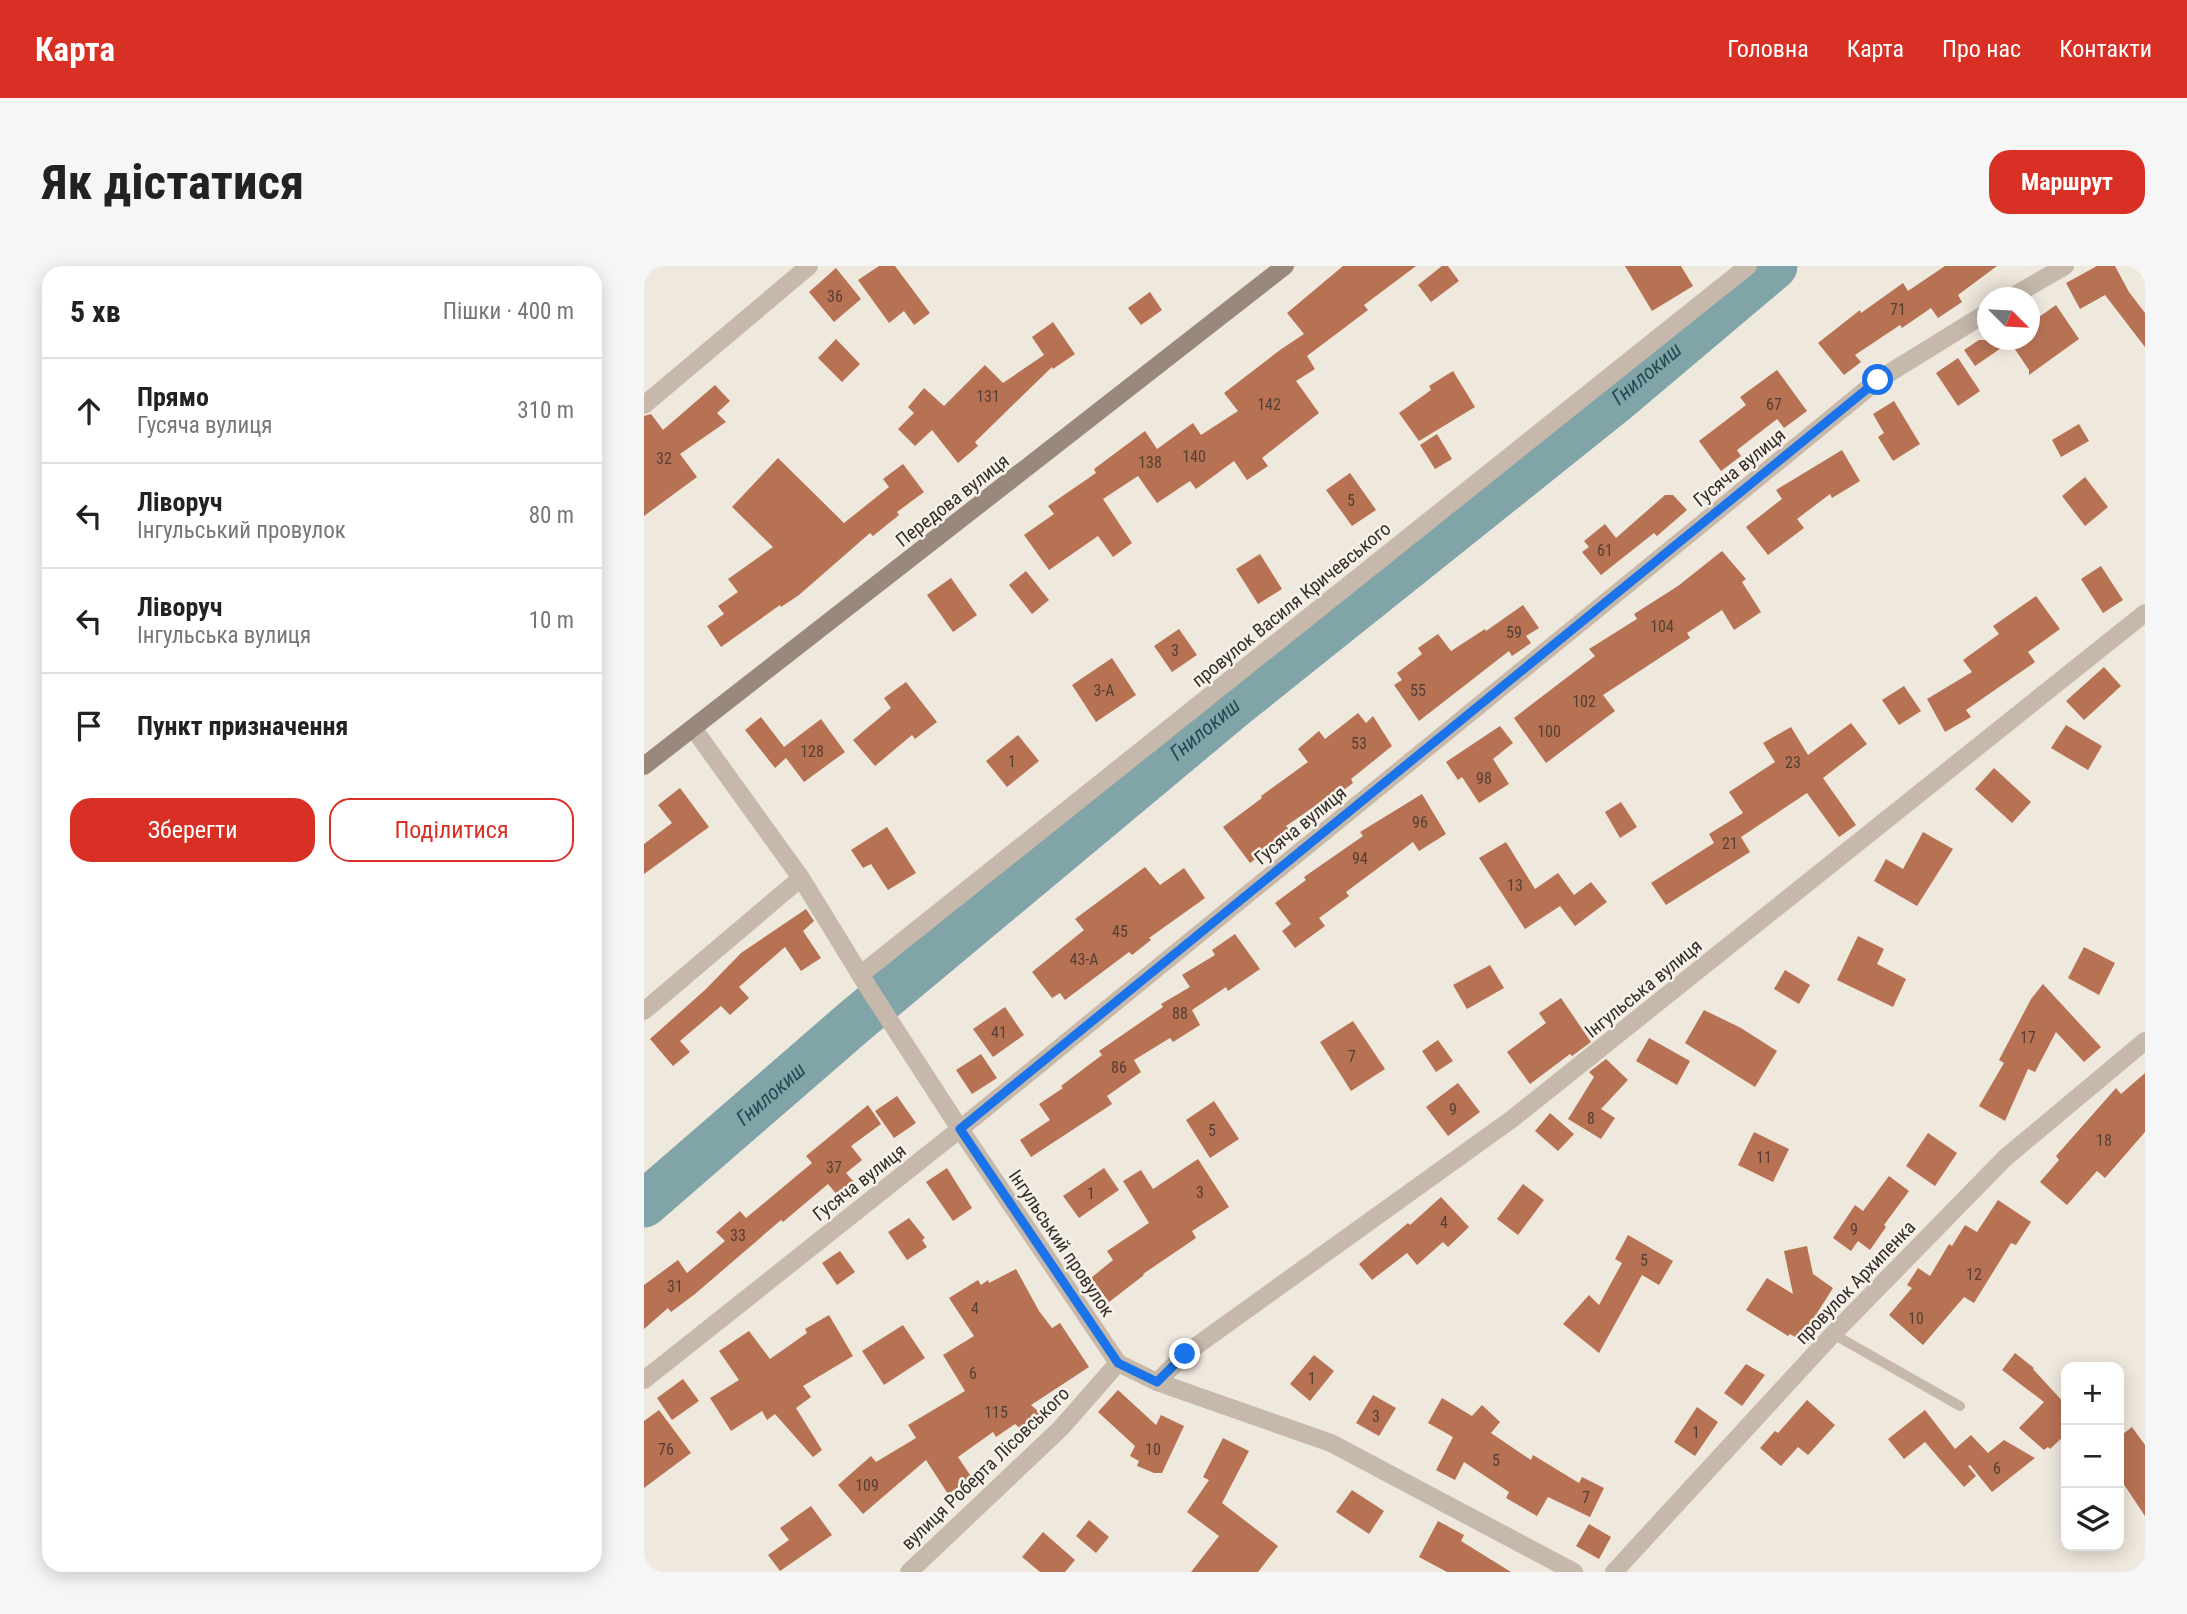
<!DOCTYPE html>
<html lang="uk">
<meta charset="utf-8">
<style>
body{margin:0;font-family:"Roboto Condensed",sans-serif;background:#f6f6f6;color:#222}
.controls{position:absolute;right:21px;bottom:21px;display:grid;overflow:hidden;border-radius:14px;box-shadow:0 4px 18px #0003}
.controls button{width:63px;height:63px;display:grid;place-items:center;padding:0;border:0;border-bottom:2px solid #e0e0e0;background:#fff;color:#222;font:35px sans-serif}
.compass{position:absolute;left:1333px;top:21px;width:63px;height:63px;border-radius:50%;background:#fff;box-shadow:0 4px 18px #0003;rotate:114deg}
.stop{position:absolute;width:21px;height:21px;margin:-16px;border:5px solid #1a73e8;border-radius:50%;background:#fff}
.stop.end{background:#1a73e8;border-color:#fff;box-shadow:0 2px 7px #0008}
.list{margin:0;padding:0;list-style:none}
h2{display:flex;justify-content:space-between;align-items:center;height:91px;margin:0;padding:0 28px;font-size:30px}
h2 small{font-size:23px;font-weight:400;color:#767676}
.list li{display:grid;grid-template-columns:46px 1fr auto;gap:21px;align-items:center;box-sizing:border-box;height:105px;padding:0 28px;border-top:2px solid #e0e0e0}
.list b{display:block;font-size:26px;white-space:nowrap}
.list p{margin:0;font-size:23px;white-space:nowrap;color:#767676}
.list em{font-size:23px;font-style:normal;color:#767676}
.actions{display:flex;gap:14px;padding:21px 28px}
.actions a{flex:1;padding:16px 0;border:2px solid #d93025;border-radius:21px;text-align:center;font-size:24px;color:#d93025}
.actions .main{background:#d93025;color:#fff}
.icon{flex:none;width:38px;height:38px;fill:none;stroke:currentColor;stroke-width:2;stroke-linecap:round;stroke-linejoin:round}
.map{position:relative;flex:none;width:1501px;height:1306px;overflow:hidden;border-radius:21px}
header{display:flex;align-items:center;gap:42px;box-sizing:border-box;height:98px;padding:0 35px;background:#d93025;color:#fff}
header strong{font-size:33px}
nav{display:flex;gap:38px;margin-inline-start:auto;font-size:24px}
.intro{display:flex;align-items:center;justify-content:space-between;box-sizing:border-box;height:168px;padding:0 42px}
h1{margin:0;font-size:49px}
.button{padding:18px 32px;border-radius:21px;background:#d93025;color:#fff;font-size:24px;font-weight:700}
main{display:flex;gap:42px;padding:0 42px}
aside{flex:1;background:#fff;border-radius:21px;box-shadow:0 4px 18px #0003}
.map>svg:first-child{display:block}
.lines{fill:none;stroke-linecap:round;stroke-linejoin:round}
.river{stroke:#80a4a8;stroke-width:47}
.building{fill:#b77254}
.lane{stroke:#c6b9ab;stroke-width:10}
.street{stroke:#c6b9ab;stroke-width:18}
.secondary{stroke:#99897c;stroke-width:18}
.route{stroke:#1a73e8;stroke-width:9}
.labels{text-anchor:middle;stroke-width:5;stroke-linejoin:round;paint-order:stroke}
.number-label{font-size:16px;fill:#553e34}
.street-label{font-size:19px;fill:#342d29;stroke:#f7f2e9}
.water-label{font-size:21px;font-style:italic;fill:#244b50;stroke:#f7f2e9}
</style>
<header>
<strong>Карта</strong>
<nav><a>Головна</a><a>Карта</a><a>Про нас</a><a>Контакти</a></nav>
</header>
<div class="intro"><h1>Як дістатися</h1><a class="button">Маршрут</a></div>
<main>
<aside>
<h2>5 хв<small>Пішки · 400 m</small></h2>
<ul class="list">
<li><svg class="icon" aria-label="ahead" viewBox="0 0 24 24"><path d="M12 20V5M6 11l6-6 6 6"/></svg><div><b>Прямо</b><p>Гусяча вулиця</p></div><em>310 m</em></li>
<li><svg class="icon" aria-label="left" viewBox="0 0 24 24"><path d="M17 20v-9H6M10 6l-5 5 5 5"/></svg><div><b>Ліворуч</b><p>Інгульський провулок</p></div><em>80 m</em></li>
<li><svg class="icon" aria-label="left" viewBox="0 0 24 24"><path d="M17 20v-9H6M10 6l-5 5 5 5"/></svg><div><b>Ліворуч</b><p>Інгульська вулиця</p></div><em>10 m</em></li>
<li><svg class="icon" aria-label="arrive" viewBox="0 0 24 24"><path d="M6 21V4h12l-3 4 3 4H6"/></svg><div><b>Пункт призначення</b></div></li>
</ul>
<div class="actions"><a class="main">Зберегти</a><a>Поділитися</a></div>
</aside>
<div class="map">
<svg width="1501" height="1306" viewBox="0 0 1501 1306">
<rect width="100%" height="100%" fill="#efe8dd"/>
<g class="lines">
<!-- river -->
<path class="river" id="s1" d="M0 938 210 756 590 439 969 136 1130 0"/>
</g>
<!-- building -->
<g class="building">
<path d="M235 0H251L286 47 270 59 260 45 245 57 214 14Z"/>
<path d="M699 0H772L720 39 724 44 663 90 671 103 652 115 675 147 618 192 624 200 603 214 590 195 552 223 546 215 513 237 494 210 459 233 488 277 469 291 454 270 405 304 380 269 410 248 404 240 452 207 450 203 501 165 513 183 549 157 557 169 594 145 580 127 636 84 660 68 643 47Z"/>
<path d="M798 0H804L815 15 787 36 774 19Z"/>
<path d="M981 0H1037L1049 20 1008 45Z"/>
<path d="M1301 0H1353L1314 29 1318 36 1294 52 1287 42 1258 62 1256 59 1211 89 1217 96 1200 109 1174 77 1216 44 1217 47 1259 17 1264 25Z"/>
<path d="M1453 0H1471L1485 26 1501 47V81L1461 29 1436 43 1422 17Z"/>
<path d="M192 2 217 33 190 56 165 26Z"/>
<path d="M506 26 518 44 497 59 484 42Z"/>
<path d="M1412 39 1435 73 1385 109V104L1366 76 1331 100 1320 84 1335 74H1385V58Z"/>
<path d="M409 56 431 88 409 103 408 101 331 176 334 180 314 197 288 164 271 180 254 163 270 147 264 141 280 122 300 140 341 99 359 117 400 89 388 71Z"/>
<path d="M192 73 216 98 198 116 174 92Z"/>
<path d="M1314 92 1336 125 1314 140 1292 107Z"/>
<path d="M1133 104 1163 145 1140 162 1133 153 1093 184 1097 190 1077 205 1055 175 1102 139 1096 131Z"/>
<path d="M809 105 831 141 775 175 755 147 787 124 785 120Z"/>
<path d="M71 119 86 135 73 147 82 156 36 188 53 211 0 250V150L7 148 19 164Z"/>
<path d="M1250 135 1276 178 1249 195 1234 171 1240 167 1229 148Z"/>
<path d="M1435 158 1445 175 1417 191 1408 174Z"/>
<path d="M793 168 808 193 791 203 776 179Z"/>
<path d="M1198 184 1216 215 1188 232 1186 228 1153 253 1160 262 1124 289 1102 261 1138 233 1132 224Z"/>
<path d="M134 192 200 257 245 221 239 213 259 198 280 226 253 246 255 249 229 270 226 267 155 329 137 341 136 339 77 381 63 360 80 348 74 340 94 326 84 313 129 281 88 241Z"/>
<path d="M706 207 732 244 708 260 682 224Z"/>
<path d="M1441 211 1464 241 1441 260 1418 230Z"/>
<path d="M1021 229H1029L1043 244 1013 270 1010 267 957 309 938 286 945 281 940 275 961 258 972 272Z"/>
<path d="M1078 285 1102 313 1098 316 1117 346 1090 364 1078 344 1043 367 1046 372 959 429 971 445 902 497 870 452 951 390 945 383 993 353 990 348 1034 320Z"/>
<path d="M616 288 638 323 614 338 592 303Z"/>
<path d="M1457 300 1479 334 1459 347 1437 313Z"/>
<path d="M382 305 405 334 388 348 365 319Z"/>
<path d="M307 312 333 349 309 366 283 329Z"/>
<path d="M1392 330 1416 363 1384 386 1391 396 1322 444 1327 451 1301 466 1283 433 1328 406 1319 394 1355 368 1349 360Z"/>
<path d="M879 339 895 362 882 370 887 377 868 390 865 385 775 455 750 419 758 414 753 407 778 388 774 382 794 368 807 385 841 363 842 365Z"/>
<path d="M535 363 553 389 528 406 510 380Z"/>
<path d="M468 392 492 429 452 456 428 419Z"/>
<path d="M1460 401 1477 420 1440 454 1422 435Z"/>
<path d="M262 416 293 456 271 473 268 469 231 500 209 474 247 442 240 432Z"/>
<path d="M1260 420 1277 445 1255 459 1238 434Z"/>
<path d="M714 447 722 457 729 450 748 480 707 513 709 517 689 532 687 529 642 560 648 567 606 597 579 561 618 532 617 530 664 496 654 483 675 465 681 473Z"/>
<path d="M117 451 140 481 177 453 201 486 160 516 142 492 131 502 101 464Z"/>
<path d="M1207 457 1223 478 1179 512 1212 559 1195 571 1163 527 1097 571 1106 586 1022 639 1007 617 1070 577 1065 568 1099 547 1085 526 1131 496 1119 477 1147 461 1164 489Z"/>
<path d="M1422 459 1458 480 1444 504 1407 482Z"/>
<path d="M856 460 869 477 849 493 865 518 835 537 818 511 814 514 802 496Z"/>
<path d="M374 469 395 495 363 521 342 495Z"/>
<path d="M1350 502 1387 536 1368 557 1331 523Z"/>
<path d="M36 522 65 561 0 608V578L28 557 14 539Z"/>
<path d="M778 528 802 568 775 585 769 576 702 626 705 630 675 652 681 660 651 682 638 665 647 658 631 637 662 614 660 611 719 570 716 566Z"/>
<path d="M977 536 993 561 976 572 961 546Z"/>
<path d="M243 561 272 607 244 624 227 598 219 602 207 584Z"/>
<path d="M1279 566 1309 583 1273 640 1230 615 1242 593 1259 603Z"/>
<path d="M862 576 891 623 914 607 930 629 947 616 963 636 931 660 916 640 881 663 835 592Z"/>
<path d="M501 601 516 619 540 602 561 632 505 672 507 674 488 689 485 686 421 734 416 727 408 732 388 706 440 664 431 653Z"/>
<path d="M162 643 170 655 159 665 177 692 157 705 141 681 95 721 105 732 86 749 77 740 36 775 46 786 29 800 6 773 62 723 97 687Z"/>
<path d="M591 668 616 703 584 725 582 721 548 744 556 759 529 776 526 772 490 794 497 806 463 830 468 838 387 891 376 874 406 854 395 838 419 822 417 820 458 789 455 785 519 741 517 738 546 721 538 709 571 689 568 684Z"/>
<path d="M1214 670 1240 683 1233 698 1262 713 1249 741 1193 714Z"/>
<path d="M1440 681 1471 697 1455 729 1424 712Z"/>
<path d="M846 699 860 722 823 743 809 719Z"/>
<path d="M1141 704 1166 719 1155 738 1130 723Z"/>
<path d="M1399 718 1457 781 1440 796 1412 766 1391 806 1384 803 1361 855 1335 840 1360 797 1355 794 1387 733Z"/>
<path d="M917 732 947 776 928 790 926 788 886 818 863 786 902 757 895 747Z"/>
<path d="M361 741 380 769 349 791 329 763Z"/>
<path d="M1060 744 1097 762 1133 785 1111 821 1041 777Z"/>
<path d="M709 755 741 803 707 825 676 776Z"/>
<path d="M1005 772 1046 795 1033 819 992 795Z"/>
<path d="M794 774 809 795 792 806 778 785Z"/>
<path d="M337 788 353 812 328 828 312 804Z"/>
<path d="M962 793 984 814 957 843 971 852 957 873 924 853 950 811 945 806Z"/>
<path d="M1501 807V866L1461 912 1453 905 1423 939 1396 916 1415 894 1412 890 1472 822 1477 828Z"/>
<path d="M814 817 836 846 804 870 782 841Z"/>
<path d="M253 830 272 857 250 872 231 845Z"/>
<path d="M570 835 595 873 566 892 542 854Z"/>
<path d="M224 839 237 858 207 880 218 894 202 907 210 916 194 930 184 918 139 956 137 954 51 1028 27 1046 24 1042 0 1063V1019L34 994 43 1007 81 975 72 966 96 945 102 952 168 897 162 890Z"/>
<path d="M906 847 930 868 914 885 891 865Z"/>
<path d="M1110 866 1145 883 1129 916 1094 899Z"/>
<path d="M1284 867 1313 887 1291 920 1262 900Z"/>
<path d="M554 893 585 941 548 965 552 972 499 1008 500 1009 465 1036 447 1012 469 994 463 985 505 957 479 915 497 904 509 923Z"/>
<path d="M303 902 328 942 309 955 282 916Z"/>
<path d="M460 902 475 924 435 952 419 930Z"/>
<path d="M1245 910 1265 925 1240 959 1242 961 1226 984 1214 975 1207 985 1189 972 1211 939 1219 945Z"/>
<path d="M879 918 900 934 874 969 853 953Z"/>
<path d="M797 931 825 961 804 981 799 976 773 999 763 987 728 1014 715 998 764 957 766 959Z"/>
<path d="M1354 934 1387 956 1372 979 1367 977 1330 1037 1320 1031 1279 1079 1245 1049 1268 1022 1263 1019 1274 1002 1286 1010 1305 978 1308 980 1321 959 1333 966Z"/>
<path d="M265 952 281 972 278 974 283 981 263 994 244 966Z"/>
<path d="M984 969 1029 995 1015 1019 998 1009 955 1087 919 1058 945 1029 955 1039 978 997 971 993Z"/>
<path d="M1163 980 1169 1008 1189 1022 1156 1074 1146 1068 1144 1070 1102 1044 1123 1012 1149 1028 1140 985Z"/>
<path d="M196 985 211 1006 193 1019 178 997Z"/>
<path d="M372 1003 395 1045 408 1062 416 1057 445 1101 387 1139 402 1152 386 1171 371 1158 352 1171 349 1166 314 1191 328 1212 304 1228 282 1194 219 1248 194 1219 227 1190 232 1196 272 1172 264 1159 321 1125 299 1089 330 1070 305 1032 334 1014 337 1019 344 1014 345 1017Z"/>
<path d="M185 1049 209 1090 159 1120 167 1131 152 1142 178 1184 169 1191 131 1148 123 1154 118 1145 87 1165 66 1132 95 1114 75 1085 105 1065 126 1093 163 1067 161 1063Z"/>
<path d="M259 1059 281 1092 240 1119 218 1085Z"/>
<path d="M1371 1087 1390 1102 1389 1103 1422 1139V1168L1406 1183 1404 1181 1400 1184 1375 1162 1400 1136 1358 1104Z"/>
<path d="M670 1089 690 1105 666 1135 646 1118Z"/>
<path d="M1102 1098 1121 1109 1098 1140 1080 1127Z"/>
<path d="M39 1113 55 1135 28 1154 13 1132Z"/>
<path d="M474 1124 512 1159 517 1149 540 1160 518 1207H510L493 1200 495 1195 486 1190 491 1180 454 1146Z"/>
<path d="M729 1129 752 1142 735 1170 712 1157Z"/>
<path d="M798 1132 828 1150 838 1139 856 1156 847 1167 887 1194 889 1189 935 1217 938 1211 960 1222 946 1251 904 1231 893 1250 862 1232 865 1226 820 1196 811 1214 792 1204 809 1171 784 1157Z"/>
<path d="M1163 1134 1191 1159 1164 1189 1154 1181 1137 1200 1116 1182 1131 1165 1134 1167Z"/>
<path d="M1053 1141 1074 1156 1051 1190 1030 1176Z"/>
<path d="M15 1144 47 1187 0 1222V1155Z"/>
<path d="M1281 1144 1311 1183 1327 1169 1344 1187 1360 1174 1391 1192 1348 1226 1326 1199 1324 1200 1332 1210 1320 1221 1281 1176 1260 1193 1244 1173Z"/>
<path d="M1488 1161 1501 1179V1250L1475 1211V1171Z"/>
<path d="M579 1172 605 1185 578 1237 634 1280 614 1306H547L575 1270 543 1246 565 1214 559 1211Z"/>
<path d="M708 1224 740 1245 725 1268 692 1246Z"/>
<path d="M167 1240 188 1269 136 1305 124 1289 145 1274 136 1262Z"/>
<path d="M445 1254 465 1271 452 1287 432 1270Z"/>
<path d="M794 1255 820 1269 817 1275 867 1306H803L775 1291Z"/>
<path d="M945 1258 967 1271 955 1293 932 1280Z"/>
<path d="M399 1266 431 1294 421 1306H396L378 1291Z"/>
</g>
<g class="lines">
<!-- lane -->
<path class="lane" d="M1189 1068 1316 1140"/>
<!-- street -->
<g class="street">
<path d="M1366 32 1421 0"/>
<path d="M0 139 165 0"/>
<path d="M49 462 157 612 222 718 316 863 474 1097 513 1116 687 1177 930 1306"/>
<path d="M216 709 1104 0"/>
<path d="M0 745 157 612"/>
<path d="M0 1114 316 863 1234 114 1344 46"/>
<path d="M513 1116 541 1088 868 853 1501 347"/>
<path d="M265 1306 417 1162 474 1097"/>
<path d="M970 1306 1189 1068 1361 892 1501 775"/>
</g>
<!-- secondary -->
<path class="secondary" d="M0 500 641 0"/>
</g>
<g class="lines">
<!-- route -->
<path class="route" d="M541 1088 513 1116 474 1097 316 863 1234 114"/>
</g>
<g class="labels">
<!-- number labels -->
<g class="number-label">
<text x="191" y="36">36</text>
<text x="1254" y="49">71</text>
<text x="344" y="136">131</text>
<text x="625" y="144">142</text>
<text x="1130" y="144">67</text>
<text x="550" y="196">140</text>
<text x="20" y="198">32</text>
<text x="506" y="202">138</text>
<text x="707" y="240">5</text>
<text x="961" y="290">61</text>
<text x="1018" y="366">104</text>
<text x="870" y="372">59</text>
<text x="531" y="390">3</text>
<text x="460" y="430">3-А</text>
<text x="774" y="430">55</text>
<text x="940" y="441">102</text>
<text x="905" y="471">100</text>
<text x="715" y="483">53</text>
<text x="168" y="491">128</text>
<text x="368" y="501">1</text>
<text x="1149" y="502">23</text>
<text x="840" y="518">98</text>
<text x="776" y="562">96</text>
<text x="1086" y="583">21</text>
<text x="716" y="598">94</text>
<text x="871" y="625">13</text>
<text x="476" y="671">45</text>
<text x="440" y="699">43-А</text>
<text x="536" y="753">88</text>
<text x="355" y="772">41</text>
<text x="1384" y="777">17</text>
<text x="708" y="796">7</text>
<text x="475" y="807">86</text>
<text x="809" y="849">9</text>
<text x="947" y="858">8</text>
<text x="568" y="870">5</text>
<text x="1460" y="880">18</text>
<text x="1120" y="897">11</text>
<text x="190" y="907">37</text>
<text x="556" y="932">3</text>
<text x="447" y="933">1</text>
<text x="800" y="962">4</text>
<text x="1210" y="969">9</text>
<text x="94" y="975">33</text>
<text x="1000" y="1000">5</text>
<text x="1330" y="1014">12</text>
<text x="31" y="1026">31</text>
<text x="331" y="1048">4</text>
<text x="1272" y="1058">10</text>
<text x="329" y="1113">6</text>
<text x="668" y="1118">1</text>
<text x="352" y="1152">115</text>
<text x="732" y="1156">3</text>
<text x="1052" y="1172">1</text>
<text x="22" y="1189">76</text>
<text x="509" y="1189">10</text>
<text x="852" y="1200">5</text>
<text x="1353" y="1208">6</text>
<text x="223" y="1225">109</text>
<text x="942" y="1237">7</text>
</g>
<!-- street labels -->
<g class="street-label">
<text transform="translate(1095 201) rotate(-39)" y="7">Гусяча вулиця</text>
<text transform="translate(308 234) rotate(-38)" y="7">Передова вулиця</text>
<text transform="translate(647 338) rotate(-39)" y="7">провулок Василя Кричевського</text>
<text transform="translate(656 559) rotate(-39)" y="7">Гусяча вулиця</text>
<text transform="translate(999 722) rotate(-39)" y="7">Інгульська вулиця</text>
<text transform="translate(215 916) rotate(-38)" y="7">Гусяча вулиця</text>
<text transform="translate(418 977) rotate(56)" y="7">Інгульський провулок</text>
<text transform="translate(1211 1016) rotate(-46)" y="7">провулок Архипенка</text>
<text transform="translate(341 1202) rotate(-44)" y="7">вулиця Роберта Лісовського</text>
</g>
<!-- water labels -->
<g class="water-label">
<text dy="7" stroke="none"><textPath href="#s1" startOffset="1302">Гнилокиш</textPath></text>
<text dy="7" stroke="none"><textPath href="#s1" startOffset="735">Гнилокиш</textPath></text>
<text dy="7" stroke="none"><textPath href="#s1" startOffset="168">Гнилокиш</textPath></text>
</g>
</g>
</svg>
<div class="controls">
<button>+</button>
<button>−</button>
<button><svg class="icon" aria-label="layers" viewBox="0 0 24 24"><path d="M12 4l9 5-9 5-9-5zM3 14l9 5 9-5"/></svg></button>
</div>
<svg class="compass" viewBox="-18 -18 36 36"><path d="M0-13l5 13h-10z" fill="#e53935"/><path d="M0 13l5-13h-10z" fill="#767676"/></svg>
<div class="stop" style="left:1234px;top:114px"></div>
<div class="stop end" style="left:541px;top:1088px"></div>
</div>
</main>
